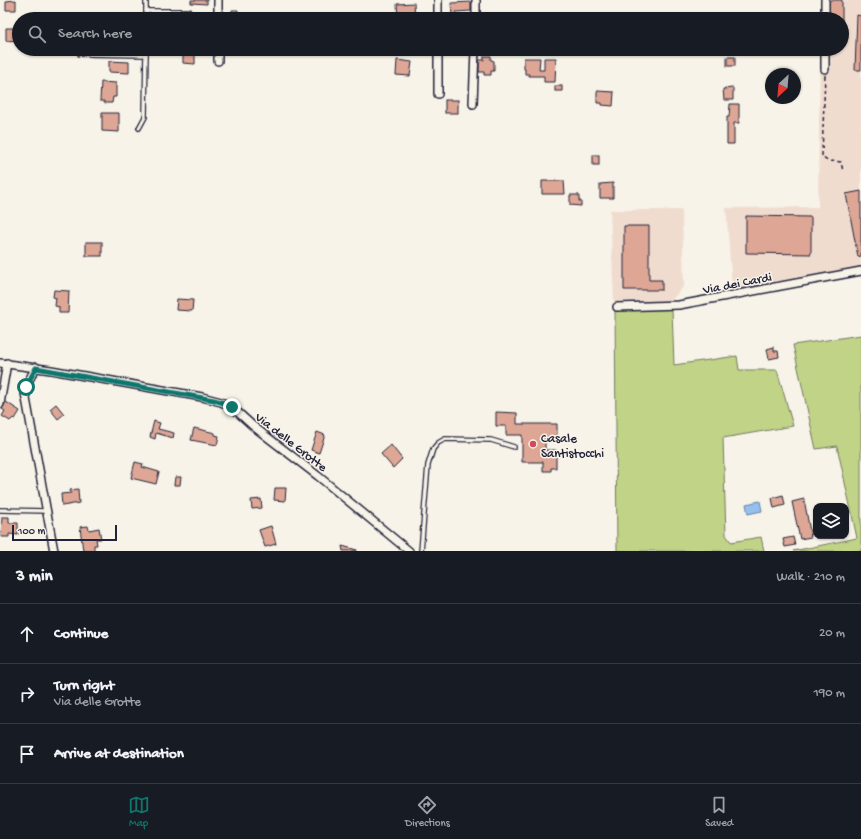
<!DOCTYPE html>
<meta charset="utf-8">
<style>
body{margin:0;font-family:"Gochi Hand",sans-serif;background:#242831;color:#f1f3f6}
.controls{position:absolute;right:12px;bottom:12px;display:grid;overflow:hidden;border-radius:8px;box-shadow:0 1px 3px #0004}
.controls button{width:36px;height:36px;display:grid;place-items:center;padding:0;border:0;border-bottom:1px solid #363941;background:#171b24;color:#f1f3f6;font:20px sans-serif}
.compass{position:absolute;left:765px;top:68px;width:36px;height:36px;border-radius:50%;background:#171b24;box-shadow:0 1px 3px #0004;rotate:206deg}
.scale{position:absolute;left:12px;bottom:10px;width:105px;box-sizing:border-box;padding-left:4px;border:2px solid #22223b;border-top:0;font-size:11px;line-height:14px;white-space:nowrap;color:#22223b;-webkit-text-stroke:3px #f7f3e8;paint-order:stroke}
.stop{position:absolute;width:12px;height:12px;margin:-9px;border:3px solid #0f766e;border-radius:50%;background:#fff}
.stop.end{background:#0f766e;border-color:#fff;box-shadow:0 1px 4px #0008}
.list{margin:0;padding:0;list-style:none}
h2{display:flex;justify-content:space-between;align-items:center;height:52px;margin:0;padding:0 16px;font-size:17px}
h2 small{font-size:13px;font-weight:400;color:#9ea1a6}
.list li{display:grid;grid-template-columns:26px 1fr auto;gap:12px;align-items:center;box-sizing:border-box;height:60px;padding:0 16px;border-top:1px solid #363941}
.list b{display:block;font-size:15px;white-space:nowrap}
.list p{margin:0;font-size:13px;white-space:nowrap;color:#9ea1a6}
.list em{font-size:13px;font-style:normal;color:#9ea1a6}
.icon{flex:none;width:22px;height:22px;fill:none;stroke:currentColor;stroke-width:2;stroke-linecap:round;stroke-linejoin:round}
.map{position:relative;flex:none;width:861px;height:551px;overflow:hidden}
.search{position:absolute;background:#171b24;box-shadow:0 1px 3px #0004;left:12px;right:12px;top:12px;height:44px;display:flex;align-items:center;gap:10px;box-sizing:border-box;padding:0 14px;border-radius:22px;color:#9ea1a6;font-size:15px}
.sheet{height:232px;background:#171b24}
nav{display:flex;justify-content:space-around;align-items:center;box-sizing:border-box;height:56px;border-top:1px solid #363941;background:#171b24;font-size:11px;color:#9ea1a6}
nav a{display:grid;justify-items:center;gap:2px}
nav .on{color:#0f766e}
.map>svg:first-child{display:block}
.built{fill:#f0dccf}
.green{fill:#c1d387;stroke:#727a61}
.water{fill:#93c0ed;stroke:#6681a6}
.building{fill:#dea795;stroke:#22223b}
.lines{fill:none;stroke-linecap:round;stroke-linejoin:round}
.lane-casing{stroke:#22223b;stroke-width:6}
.street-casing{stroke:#22223b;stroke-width:10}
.path{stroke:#22223b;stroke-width:1.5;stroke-dasharray:4 3;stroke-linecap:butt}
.lane{stroke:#f7f3e8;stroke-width:3.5}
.street{stroke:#f7f3e8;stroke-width:7}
.route{stroke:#0f766e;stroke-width:5}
.poi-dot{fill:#d1495b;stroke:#f7f3e8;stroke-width:1.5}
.labels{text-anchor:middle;stroke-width:3;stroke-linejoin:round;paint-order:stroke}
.street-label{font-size:13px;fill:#22223b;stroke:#f7f3e8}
.poi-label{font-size:13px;fill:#22223b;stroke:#f7f3e8;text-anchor:start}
</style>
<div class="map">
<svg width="861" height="551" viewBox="0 0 861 551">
<rect width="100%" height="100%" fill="#f7f3e8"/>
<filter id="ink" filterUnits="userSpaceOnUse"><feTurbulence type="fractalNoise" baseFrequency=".025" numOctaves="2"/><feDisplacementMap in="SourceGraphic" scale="8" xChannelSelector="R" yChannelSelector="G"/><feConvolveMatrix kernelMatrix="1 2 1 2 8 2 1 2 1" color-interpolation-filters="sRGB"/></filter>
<g filter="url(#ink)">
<!-- built -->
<g class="built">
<path d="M821 0H861V270L736 292 732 286 726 208 818 207 820 49H842V19H821Z"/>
<path d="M610 210H682L684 286 669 303 614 302Z"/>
</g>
<!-- green -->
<g class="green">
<path d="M615 309H672L674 365 737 356 739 370H777L793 426 723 438 726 535 731 542 761 537 764 551H617Z"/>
<path d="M861 335V551H793L857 538 837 446 816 449 793 345Z"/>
</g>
<!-- water -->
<path class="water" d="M760 501 762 511 748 514 746 504Z"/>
<!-- building -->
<g class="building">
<path d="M16 0V10H6V1Z"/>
<path d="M191 0H207V4L191 3Z"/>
<path d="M827 0H842V27V19H827Z"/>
<path d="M471 2V11L456 12V14L452 15 451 3Z"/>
<path d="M414 3 415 19H398L397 4Z"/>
<path d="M232 10H238V14H246V19H232Z"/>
<path d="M183 12H193V17H198V19H183Z"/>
<path d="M857 15 861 16V70H855Z"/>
<path d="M6 28H19V40L6 41Z"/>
<rect x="103" y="49" width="14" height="3"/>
<path d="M183 49H195V64L183 63Z"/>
<path d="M484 56H491V60L494 61V71H491V75H484V72H479V60H484Z"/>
<rect x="727" y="57" width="8" height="9"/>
<path d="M524 58H540L539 70H544V58H556L555 82H544V76H529V74H525V69H524Z"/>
<path d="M397 60 412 62 410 76 396 75Z"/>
<path d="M109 61 129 62V73L109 72Z"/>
<path d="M101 82 116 83V97H113L112 103H104V101H100Z"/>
<rect x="555" y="86" width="7" height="5"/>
<path d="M733 88V100H724L723 89Z"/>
<path d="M597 91 614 92 613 106 602 105V103H597Z"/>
<rect x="445" y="100" width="13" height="13"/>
<path d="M730 104H739V123H734V144H727V117H729Z"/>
<path d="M102 113H119V132L102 131Z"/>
<rect x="593" y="155" width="6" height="10"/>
<path d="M542 181H564L565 194H542Z"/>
<path d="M613 183V198H600V184Z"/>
<path d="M861 191V256L858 257 846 194Z"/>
<path d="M570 195H579V201H581V206L570 205Z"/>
<path d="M746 216 811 217V254L746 253Z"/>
<path d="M624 226H649V280H662V290H624Z"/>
<rect x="86" y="242" width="16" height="14"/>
<path d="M54 290 69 291 68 313H59V307L55 306 56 298 53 297Z"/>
<path d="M177 299 193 300 192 311 176 310Z"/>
<path d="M774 347V351H778L779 357 769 359 767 349Z"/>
<path d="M6 402 20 411 15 419 13 418 10 421 2 416 5 411 2 409Z"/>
<path d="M56 404 64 414 58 419 50 409Z"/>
<path d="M496 412 517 413V424H557V438H545V450H556V468H551V471H543V462H522V435H506V426H496Z"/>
<path d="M154 421 160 423 158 429 174 433 173 438 156 433 155 439 150 437Z"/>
<path d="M194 428 215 433V435L219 436 217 445 191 440Z"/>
<path d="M317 432 325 435 319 453 311 450Z"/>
<path d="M391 445 402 459 393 468 381 454Z"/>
<path d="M135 462 143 464 142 467 159 472 156 484 131 478Z"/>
<path d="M175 477H181L180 485H174Z"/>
<path d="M275 488H286L285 501 274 500Z"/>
<path d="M78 489 79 503 62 506 61 494 71 493 70 490Z"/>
<path d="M783 495 785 505 774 508 772 498Z"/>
<path d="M261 499 262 508 252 509 251 500Z"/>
<path d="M804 499 811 537 800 539 792 502Z"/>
<path d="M2 517H9V523H18V535L9 534V537H1Z"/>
<path d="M88 526 89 530 99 528 101 539H96L97 545H94V551H99H83L80 527Z"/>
<path d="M271 526 276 544 265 547 259 530Z"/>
<path d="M793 537 795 545 785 547 783 539Z"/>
<path d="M342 546 357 550V551H343Z"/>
</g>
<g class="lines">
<defs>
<g id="lane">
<path d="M146 11H189"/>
<path d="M146 19V0"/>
<path d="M80 54 146 55"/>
<path d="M139 128 145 117 146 49"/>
<path d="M0 510 46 511"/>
<path d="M421 551 428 465 433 449 438 443 445 439 491 440 514 447"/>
</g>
<g id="street">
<path d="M218 19V0"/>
<path d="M438 19V0"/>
<path d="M476 19V0"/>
<path d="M825 19V0"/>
<path d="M218 61V49"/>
<path d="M825 69V49"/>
<path d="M438 94V49"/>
<path d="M473 104 475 49"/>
<path d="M617 307 679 305 861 271"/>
<path d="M0 363 51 370 202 397 221 402 232 407 253 426 318 476 409 551"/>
<path d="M36 367 28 382 25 393 54 551"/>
<path d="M0 404 7 363"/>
</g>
</defs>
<!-- lane casing -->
<use href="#lane" class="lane-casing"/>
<!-- street casing -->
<use href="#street" class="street-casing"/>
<!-- path -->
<path class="path" d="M825 75 822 155C825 164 834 160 841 162L843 171"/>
<!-- lane -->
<use href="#lane" class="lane"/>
<!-- street -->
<use href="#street" class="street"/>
</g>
</g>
<g class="lines" filter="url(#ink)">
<!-- route -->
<path class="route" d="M26 387 36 368 214 400 224 403 232 407"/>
</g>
<!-- markers -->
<circle class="poi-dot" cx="533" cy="444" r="4"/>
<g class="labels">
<!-- street labels -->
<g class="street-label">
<text transform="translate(737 282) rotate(-11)" y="5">Via dei Cardi</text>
<text transform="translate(292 441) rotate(38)" y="5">Via delle Grotte</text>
</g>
<!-- poi labels -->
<g class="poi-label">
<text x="541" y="442">Casale<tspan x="541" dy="15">Santistocchi</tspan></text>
</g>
</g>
</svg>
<div class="controls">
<button><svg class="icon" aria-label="layers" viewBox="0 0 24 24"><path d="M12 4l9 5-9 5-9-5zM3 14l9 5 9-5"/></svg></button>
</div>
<svg class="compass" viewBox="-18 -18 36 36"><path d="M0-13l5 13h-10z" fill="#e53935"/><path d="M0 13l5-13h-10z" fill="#9ea1a6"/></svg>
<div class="scale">100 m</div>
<div class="stop" style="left:26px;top:387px"></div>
<div class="stop end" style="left:232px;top:407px"></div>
<div class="search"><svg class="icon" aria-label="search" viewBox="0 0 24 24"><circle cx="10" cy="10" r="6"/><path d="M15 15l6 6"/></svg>Search here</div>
</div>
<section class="sheet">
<h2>3 min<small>Walk · 210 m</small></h2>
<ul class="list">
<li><svg class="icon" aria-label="ahead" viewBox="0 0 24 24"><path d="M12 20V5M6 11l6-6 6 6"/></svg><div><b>Continue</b></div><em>20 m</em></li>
<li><svg class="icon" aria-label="right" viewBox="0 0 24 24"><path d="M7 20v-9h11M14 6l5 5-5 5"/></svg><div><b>Turn right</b><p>Via delle Grotte</p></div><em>190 m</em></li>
<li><svg class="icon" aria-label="arrive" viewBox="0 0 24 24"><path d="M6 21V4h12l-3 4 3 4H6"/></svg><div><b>Arrive at destination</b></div></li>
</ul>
</section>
<nav>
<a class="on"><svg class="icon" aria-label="map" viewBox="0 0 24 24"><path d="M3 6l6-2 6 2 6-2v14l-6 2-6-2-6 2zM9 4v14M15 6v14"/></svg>Map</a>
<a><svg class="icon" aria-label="directions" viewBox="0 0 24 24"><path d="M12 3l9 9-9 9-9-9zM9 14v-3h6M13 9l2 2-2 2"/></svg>Directions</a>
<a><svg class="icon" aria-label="saved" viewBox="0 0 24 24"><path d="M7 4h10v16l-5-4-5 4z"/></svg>Saved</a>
</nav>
